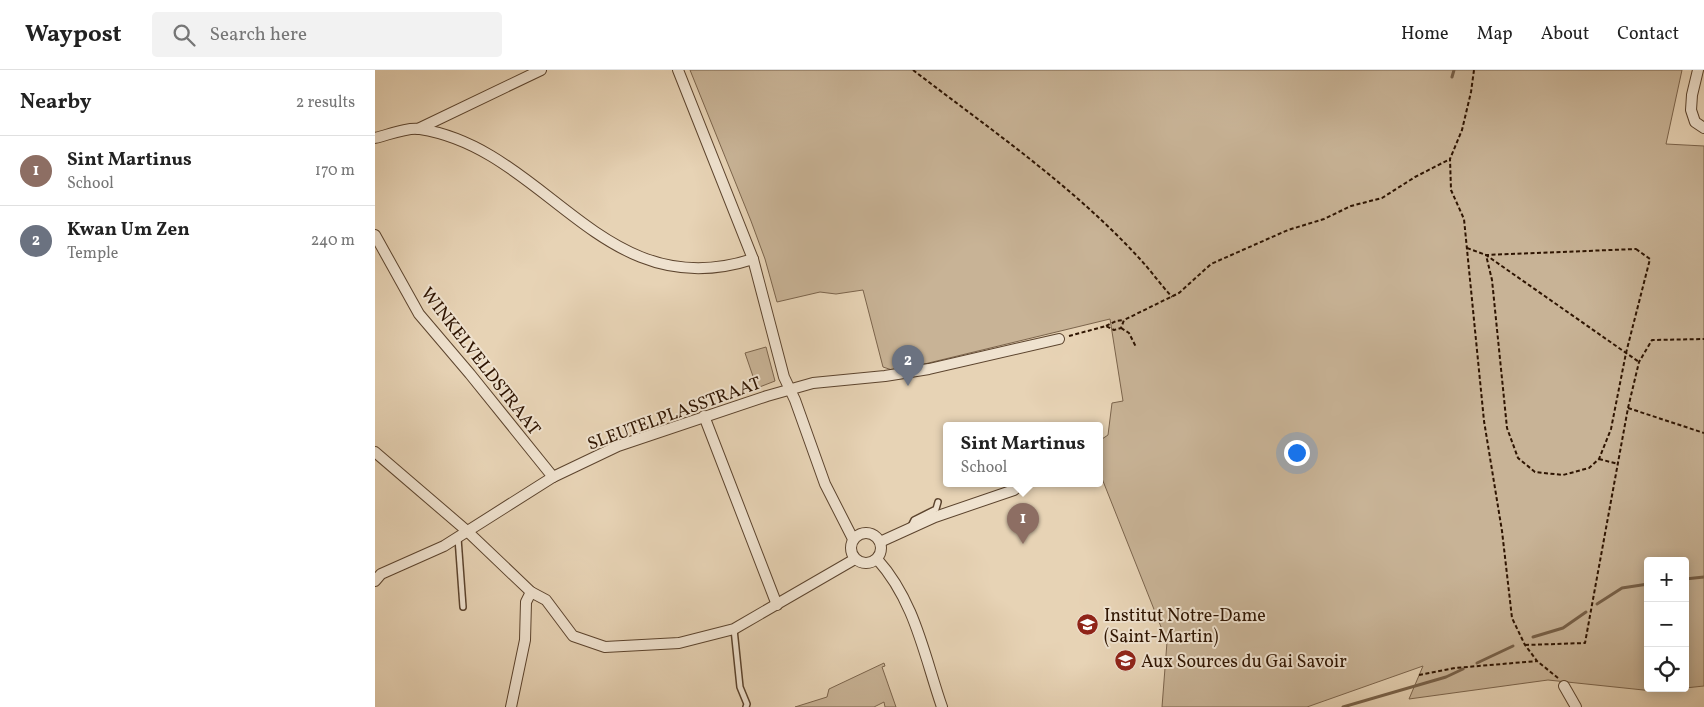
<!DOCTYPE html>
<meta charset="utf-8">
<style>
body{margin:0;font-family:Vollkorn,serif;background:#f2f2f2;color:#222}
.controls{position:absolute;right:15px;bottom:15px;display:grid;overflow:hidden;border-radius:5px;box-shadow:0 2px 12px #0003}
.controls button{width:45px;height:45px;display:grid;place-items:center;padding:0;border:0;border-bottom:1px solid #e0e0e0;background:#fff;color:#222;font:25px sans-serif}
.you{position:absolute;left:921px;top:382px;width:18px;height:18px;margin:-12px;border:4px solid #fff;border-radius:50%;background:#1a73e8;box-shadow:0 0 0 8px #1a73e833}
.badge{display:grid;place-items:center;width:32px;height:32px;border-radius:50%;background:#8f2418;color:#fff;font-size:16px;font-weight:700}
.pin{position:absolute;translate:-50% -41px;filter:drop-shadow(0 1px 2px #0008)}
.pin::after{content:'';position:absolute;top:26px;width:18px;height:15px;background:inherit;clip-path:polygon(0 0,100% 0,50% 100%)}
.popup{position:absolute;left:568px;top:352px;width:160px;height:65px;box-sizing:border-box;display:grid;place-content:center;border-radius:5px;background:#fff;filter:drop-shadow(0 1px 4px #0005);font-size:16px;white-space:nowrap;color:#767676}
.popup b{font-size:19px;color:#222}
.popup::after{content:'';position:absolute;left:50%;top:100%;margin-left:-10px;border:10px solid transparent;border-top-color:#fff}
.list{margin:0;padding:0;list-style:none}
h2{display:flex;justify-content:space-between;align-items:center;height:65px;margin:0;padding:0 20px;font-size:21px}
h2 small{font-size:16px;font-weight:400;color:#767676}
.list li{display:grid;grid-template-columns:32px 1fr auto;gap:15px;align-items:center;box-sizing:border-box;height:70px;padding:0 20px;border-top:1px solid #e0e0e0}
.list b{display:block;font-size:19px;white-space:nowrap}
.list p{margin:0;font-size:16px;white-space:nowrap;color:#767676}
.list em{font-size:16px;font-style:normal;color:#767676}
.icon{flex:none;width:28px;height:28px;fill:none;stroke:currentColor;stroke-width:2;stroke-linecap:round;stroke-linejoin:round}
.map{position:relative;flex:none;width:1329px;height:637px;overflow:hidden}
header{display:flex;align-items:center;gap:30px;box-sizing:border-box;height:70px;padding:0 25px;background:#fff;border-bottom:1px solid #e0e0e0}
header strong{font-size:24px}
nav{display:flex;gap:28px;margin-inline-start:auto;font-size:18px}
.search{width:350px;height:45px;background:#f2f2f2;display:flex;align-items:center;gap:12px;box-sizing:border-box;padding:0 18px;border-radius:5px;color:#767676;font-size:19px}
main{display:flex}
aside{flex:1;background:#fff}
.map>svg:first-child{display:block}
.green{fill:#c8b396;stroke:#7b644c}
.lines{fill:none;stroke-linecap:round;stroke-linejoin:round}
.stream{stroke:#776048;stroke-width:3}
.service-casing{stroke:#5c442e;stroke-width:8}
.minor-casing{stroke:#5c442e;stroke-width:12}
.path{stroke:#2e1401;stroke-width:2;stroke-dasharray:4 2.5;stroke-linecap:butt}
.service{stroke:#efe2cf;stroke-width:5}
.minor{stroke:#efe2cf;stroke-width:10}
.labels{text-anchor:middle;stroke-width:4;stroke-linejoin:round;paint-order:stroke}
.street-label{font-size:18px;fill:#2e1401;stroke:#efe2cf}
.poi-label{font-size:18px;fill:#2e1401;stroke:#efe2cf;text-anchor:start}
</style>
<header>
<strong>Waypost</strong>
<div class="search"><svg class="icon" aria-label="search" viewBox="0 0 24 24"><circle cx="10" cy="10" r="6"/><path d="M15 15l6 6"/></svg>Search here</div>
<nav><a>Home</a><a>Map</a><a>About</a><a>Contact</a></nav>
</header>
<main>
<aside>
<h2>Nearby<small>2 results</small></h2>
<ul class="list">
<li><span class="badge" style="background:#8d6e63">1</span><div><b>Sint Martinus</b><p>School</p></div><em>170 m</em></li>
<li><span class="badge" style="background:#6b7280">2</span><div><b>Kwan Um Zen</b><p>Temple</p></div><em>240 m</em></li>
</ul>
</aside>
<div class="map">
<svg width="1329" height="637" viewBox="0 0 1329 637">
<rect width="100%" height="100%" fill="#e7d3b5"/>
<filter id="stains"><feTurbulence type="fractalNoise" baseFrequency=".004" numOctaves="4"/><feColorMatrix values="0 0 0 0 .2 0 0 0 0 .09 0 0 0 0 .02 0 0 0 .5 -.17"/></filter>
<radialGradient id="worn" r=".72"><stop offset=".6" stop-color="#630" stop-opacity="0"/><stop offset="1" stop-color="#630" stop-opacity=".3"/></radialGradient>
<!-- green -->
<g class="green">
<path d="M315 0H1307L1291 74 1329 76V616L1310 618V491H1273V618H1310L1278 621 1173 610 1034 629 1048 596 932 637H787L792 572 724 401V371L733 365 737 333 748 331 735 249 537 297 517 300 508 297 488 220 461 224 445 222 402 232 390 189 376 151Z"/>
<path d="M391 277 400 311 382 318 370 283Z"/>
<path d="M509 593 510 596 507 597 521 637H510L509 632 499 637H420L452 627 454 619Z"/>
</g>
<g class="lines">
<!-- stream -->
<g class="stream">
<path d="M1077 7 1079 0"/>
<path d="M1310 509 1329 507"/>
<path d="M1222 534 1247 518 1273 514"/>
<path d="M1158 567 1188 558 1211 542"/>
<path d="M1102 593 1138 576"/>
<path d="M968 637 1071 607 1088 599"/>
</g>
<defs>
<g id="service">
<path d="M536 456 539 450 561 439 563 432"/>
<path d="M83 468 88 537"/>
<path d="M359 559 365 617 372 634 371 637"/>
</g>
<g id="minor">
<path d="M303 0 378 189 409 307 420 330 450 414 478 469"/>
<path d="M1323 0 1317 25 1316 40 1320 52 1329 58"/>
<path d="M43 59 166 0"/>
<path d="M0 68C13 65 32 57 45 59 173 79 228 238 378 189"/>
<path d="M0 165 44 244 95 304 178 407"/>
<path d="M329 346 402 535"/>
<path d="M0 382 92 461 156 522 171 530 198 566 230 577 304 573 359 559 480 489"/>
<circle cx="491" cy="478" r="15"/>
<path d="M505 472 560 447 639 420 647 413"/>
<path d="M502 489C540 531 549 585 567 637"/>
<path d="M0 511 6 504 69 476 178 407 243 376 392 326 438 313 510 306 554 299 684 269"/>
<path d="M1189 616 1201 637"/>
<path d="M136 637 150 570 151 532 156 522"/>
</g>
</defs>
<!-- service casing -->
<use href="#service" class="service-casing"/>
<!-- minor casing -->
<use href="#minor" class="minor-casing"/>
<!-- path -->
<g class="path">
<path d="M538 0C616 60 698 116 765 189 776 201 786 215 797 227"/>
<path d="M1099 0 1096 22 1087 60 1075 89 1076 120 1089 149 1109 351 1127 461 1137 548 1150 575 1162 591 1183 608"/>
<path d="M1092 178 1111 185 1264 292"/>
<path d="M1261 179 1275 189 1251 283 1236 359 1224 389 1214 398 1188 405 1160 402 1143 388 1132 358 1117 210 1111 185Z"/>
<path d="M731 256 741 251 749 250"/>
<path d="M746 258 754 263 761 277"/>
<path d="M694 266 731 256 739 260 746 258 749 250 804 223 836 194 913 160 949 149 976 136 1007 128 1040 107 1075 89"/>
<path d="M1253 338 1264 292 1277 270 1329 269"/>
<path d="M1224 389 1243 394"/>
<path d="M1150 575 1210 573 1253 338 1329 363"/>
<path d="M1044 605 1080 598 1162 591"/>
</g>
<!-- service -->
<use href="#service" class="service"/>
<!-- minor -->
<use href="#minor" class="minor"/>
</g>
<!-- icons -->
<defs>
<symbol id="school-disc" viewBox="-11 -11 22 22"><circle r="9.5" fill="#8f2418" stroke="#efe2cf"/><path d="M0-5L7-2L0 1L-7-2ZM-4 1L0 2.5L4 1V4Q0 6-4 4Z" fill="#fff"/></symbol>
</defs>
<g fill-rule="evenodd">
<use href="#school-disc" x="700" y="542" width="25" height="25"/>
<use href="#school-disc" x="738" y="578" width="25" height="25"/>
</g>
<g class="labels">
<!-- street labels -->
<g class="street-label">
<text transform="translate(106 291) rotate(52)" y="6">WINKELVELDSTRAAT</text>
<text transform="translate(299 343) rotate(-20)" y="6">SLEUTELPLASSTRAAT</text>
</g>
<!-- poi labels -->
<g class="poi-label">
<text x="729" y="551">Institut Notre-Dame<tspan x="729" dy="21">(Saint-Martin)</tspan></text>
<text x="766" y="597">Aux Sources du Gai Savoir</text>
</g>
</g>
<rect width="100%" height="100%" filter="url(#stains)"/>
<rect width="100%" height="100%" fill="url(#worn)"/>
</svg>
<div class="controls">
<button>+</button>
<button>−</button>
<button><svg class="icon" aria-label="locate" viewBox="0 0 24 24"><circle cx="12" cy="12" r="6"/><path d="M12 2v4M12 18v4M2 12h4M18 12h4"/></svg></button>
</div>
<div class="you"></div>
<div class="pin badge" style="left:648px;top:474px;background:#8d6e63">1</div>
<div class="popup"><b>Sint Martinus</b>School</div>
<div class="pin badge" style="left:533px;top:316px;background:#6b7280">2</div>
</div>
</main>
